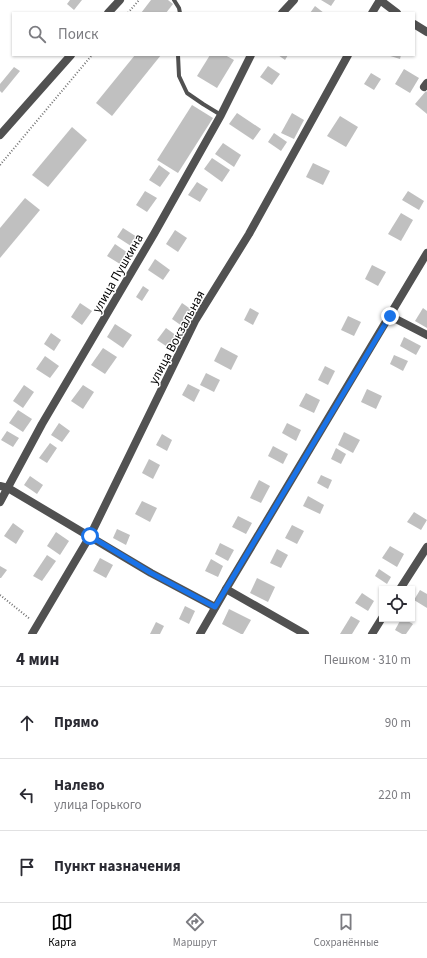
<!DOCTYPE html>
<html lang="ru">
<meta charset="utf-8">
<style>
body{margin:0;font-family:"Source Sans 3",sans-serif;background:#f2f2f3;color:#2b2b33}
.controls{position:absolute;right:12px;bottom:12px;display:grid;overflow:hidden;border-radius:0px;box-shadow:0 1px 3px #0004}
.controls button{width:36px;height:36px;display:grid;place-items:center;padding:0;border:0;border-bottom:1px solid #e1e1e2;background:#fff;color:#2b2b33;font:20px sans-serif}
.stop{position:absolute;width:12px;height:12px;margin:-9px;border:3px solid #1a73e8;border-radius:50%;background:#fff}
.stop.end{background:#1a73e8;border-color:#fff;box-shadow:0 1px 4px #0008}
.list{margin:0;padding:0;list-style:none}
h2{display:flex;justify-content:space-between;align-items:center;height:52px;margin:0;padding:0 16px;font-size:17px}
h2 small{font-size:13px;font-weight:400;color:#7c7c81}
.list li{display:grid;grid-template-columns:26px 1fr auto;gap:12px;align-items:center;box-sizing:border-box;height:72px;padding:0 16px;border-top:1px solid #e1e1e2}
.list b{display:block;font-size:15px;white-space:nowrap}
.list p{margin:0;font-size:13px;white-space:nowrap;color:#7c7c81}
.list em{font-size:13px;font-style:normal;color:#7c7c81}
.icon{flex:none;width:22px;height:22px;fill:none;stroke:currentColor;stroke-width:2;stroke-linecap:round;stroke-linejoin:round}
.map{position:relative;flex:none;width:427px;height:634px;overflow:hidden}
.search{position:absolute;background:#fff;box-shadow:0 1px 3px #0004;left:12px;right:12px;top:12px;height:44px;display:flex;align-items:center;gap:10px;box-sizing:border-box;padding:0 14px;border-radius:0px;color:#7c7c81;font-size:15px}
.sheet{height:268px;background:#fff}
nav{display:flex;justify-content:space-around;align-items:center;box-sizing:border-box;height:56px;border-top:1px solid #e1e1e2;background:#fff;font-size:11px;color:#7c7c81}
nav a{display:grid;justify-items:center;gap:2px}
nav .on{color:#000}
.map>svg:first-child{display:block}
.building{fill:#c0c0c0}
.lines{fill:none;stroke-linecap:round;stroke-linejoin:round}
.path{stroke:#737373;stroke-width:2;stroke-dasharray:1 2;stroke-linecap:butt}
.service{stroke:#515151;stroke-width:4}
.minor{stroke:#515151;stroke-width:8}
.route{stroke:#1a73e8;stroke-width:5}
.labels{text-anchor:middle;stroke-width:3;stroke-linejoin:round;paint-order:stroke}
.street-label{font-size:13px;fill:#000;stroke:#fff}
</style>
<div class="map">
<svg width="427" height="634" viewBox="0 0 427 634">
<rect width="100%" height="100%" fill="#fff"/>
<!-- building -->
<g class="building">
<path d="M70 0H82L74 10 67 4Z"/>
<path d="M151 0H168L173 4 166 13H141Z"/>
<path d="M321 0H335L331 6Z"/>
<path d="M315 6 324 13H310Z"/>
<path d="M135 55H161L112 116 96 103Z"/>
<path d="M210 55H225L234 60 217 88 197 76Z"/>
<path d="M278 55H288L285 60Z"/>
<path d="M387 55H401L400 59Z"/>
<path d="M268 66 280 74 272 85 260 77Z"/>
<path d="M14 67 20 71 2 93 0 91V84Z"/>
<path d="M404 69 419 78 410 93 395 84Z"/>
<path d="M371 73 381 79 374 90 364 84Z"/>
<path d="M426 91 427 92V114L415 104Z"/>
<path d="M192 105 213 118 178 173 157 160Z"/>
<path d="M237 113 261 129 253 140 229 124Z"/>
<path d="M292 113 304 120 294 139 281 133Z"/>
<path d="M340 116 358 127 346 147 327 136Z"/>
<path d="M72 127 87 140 48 187 32 175Z"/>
<path d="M274 133 287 142 281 151 268 142Z"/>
<path d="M223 143 241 155 234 167 215 154Z"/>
<path d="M212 158 230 170 222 182 204 169Z"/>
<path d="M313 163 330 171 323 185 306 177Z"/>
<path d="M159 165 170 173 160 187 149 180Z"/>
<path d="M197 182 208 189 200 202 188 195Z"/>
<path d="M145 191 157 198 147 212 136 205Z"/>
<path d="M408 191 424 201 419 210 402 200Z"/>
<path d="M25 198 40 210 0 258V228Z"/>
<path d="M401 213 413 220 401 241 388 234Z"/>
<path d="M123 228 137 237 131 246 117 237Z"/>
<path d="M175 230 187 238 178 252 166 244Z"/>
<path d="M115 244 128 253 120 264 107 256Z"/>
<path d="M155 259 170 270 163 280 148 270Z"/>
<path d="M372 265 386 272 378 286 365 279Z"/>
<path d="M143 286 149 290 142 301 136 297Z"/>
<path d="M80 303 92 311 82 325 71 317Z"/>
<path d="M182 303 192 310 182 326 172 319Z"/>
<path d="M250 308 259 313 253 325 244 320Z"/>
<path d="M423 308 427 311V328L415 321Z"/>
<path d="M348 316 361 322 354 336 341 330Z"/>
<path d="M115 324 132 335 123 348 107 337Z"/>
<path d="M166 328 177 336 169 348 157 340Z"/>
<path d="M51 333 61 340 54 351 44 344Z"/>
<path d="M404 337 421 346 416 355 400 346Z"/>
<path d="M221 347 238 356 231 370 214 361Z"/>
<path d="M103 348 117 357 105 374 91 365Z"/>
<path d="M394 355 408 361 403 371 390 364Z"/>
<path d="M45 356 59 366 50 378 36 369Z"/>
<path d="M325 366 335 371 328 385 318 380Z"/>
<path d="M206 373 220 380 214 392 200 385Z"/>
<path d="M188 384 200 390 194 402 182 395Z"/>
<path d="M24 385 34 392 23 408 13 401Z"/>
<path d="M83 385 94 392 83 409 71 401Z"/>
<path d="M367 389 382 396 376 409 361 402Z"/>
<path d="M306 393 320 400 314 413 299 406Z"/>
<path d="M18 410 32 419 23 432 9 423Z"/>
<path d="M59 423 70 431 62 442 51 435Z"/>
<path d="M287 423 301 430 296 441 282 433Z"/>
<path d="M7 431 19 438 13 447 1 440Z"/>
<path d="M344 432 360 440 353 453 338 445Z"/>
<path d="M162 434 172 440 167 451 156 445Z"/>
<path d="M50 443 57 448 47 463 39 458Z"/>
<path d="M273 446 288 454 283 464 268 456Z"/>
<path d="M336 448 346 454 341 464 331 459Z"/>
<path d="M149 459 160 465 153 479 142 473Z"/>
<path d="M321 475 332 480 328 489 317 483Z"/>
<path d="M30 476 43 485 37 494 24 485Z"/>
<path d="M259 480 270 486 261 503 250 498Z"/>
<path d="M308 496 324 505 320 514 303 506Z"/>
<path d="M142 501 157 508 150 522 135 514Z"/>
<path d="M414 512 427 520 421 530 407 522Z"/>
<path d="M238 516 252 523 246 534 232 527Z"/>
<path d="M13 523 24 531 16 544 4 536Z"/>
<path d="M292 525 304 531 297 544 285 538Z"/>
<path d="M117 529 130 535 126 545 113 538Z"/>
<path d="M56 532 69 541 60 555 47 546Z"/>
<path d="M220 543 234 550 228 561 215 554Z"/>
<path d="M390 546 404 554 397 567 382 558Z"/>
<path d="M277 549 288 555 281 568 270 563Z"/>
<path d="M47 555 56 561 42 581 33 576Z"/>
<path d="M100 558 113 565 106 578 93 571Z"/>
<path d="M211 559 223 566 218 577 205 571Z"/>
<path d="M0 566 7 570 1 578H0Z"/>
<path d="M379 569 391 577 387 584 375 576Z"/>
<path d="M257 578 275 587 268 602 250 593Z"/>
<path d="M420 590 427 594V608L414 600Z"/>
<path d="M362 593 374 601 368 611 355 603Z"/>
<path d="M185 606 195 611 189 624 179 619Z"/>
<path d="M229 609 251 620 243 634H241L222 624Z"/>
<path d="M351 616 360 621 352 634H340Z"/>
<path d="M401 619H404L413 624 406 634H402L395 630Z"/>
<path d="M156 622 164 626 160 634H150Z"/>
</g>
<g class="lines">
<!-- path -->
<g class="path">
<path d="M128 13 139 0"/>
<path d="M0 165 92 55"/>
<path d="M0 595 30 619"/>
</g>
<!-- service -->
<g class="service">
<path d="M174 0 179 8 180 13"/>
<path d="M178 55 179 76 187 93 203 104 221 115"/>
</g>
<!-- minor -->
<g class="minor">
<path d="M380 0 397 13"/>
<path d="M108 13 120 0"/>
<path d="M282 13 294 0"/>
<path d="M372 13 380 0"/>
<path d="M414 24 427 32"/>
<path d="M424 87 427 83"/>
<path d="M0 135 71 55"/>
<path d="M390 316 427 335"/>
<path d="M0 486 8 488 151 573 215 607"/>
<path d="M0 502 42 424 154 234 221 115 251 55"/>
<path d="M226 589 305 634"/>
<path d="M400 589 427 547"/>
<path d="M32 634 90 536 195 321 249 234 348 55"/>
<path d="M200 634 226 589 427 253"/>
<path d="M372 634 382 618"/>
</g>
</g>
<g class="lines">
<!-- route -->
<path class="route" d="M90 536 151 573 215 607 390 316"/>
</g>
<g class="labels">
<!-- street labels -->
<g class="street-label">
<text transform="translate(117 273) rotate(-60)" y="5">улица Пушкина</text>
<text transform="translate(176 337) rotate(-62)" y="5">улица Вокзальная</text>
</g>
</g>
</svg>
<div class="controls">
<button><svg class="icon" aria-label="locate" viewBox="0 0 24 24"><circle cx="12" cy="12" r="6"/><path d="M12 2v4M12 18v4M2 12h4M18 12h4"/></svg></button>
</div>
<div class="stop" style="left:90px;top:536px"></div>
<div class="stop end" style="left:390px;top:316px"></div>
<div class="search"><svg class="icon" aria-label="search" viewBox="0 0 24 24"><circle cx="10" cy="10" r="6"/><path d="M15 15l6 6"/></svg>Поиск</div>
</div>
<section class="sheet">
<h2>4 мин<small>Пешком · 310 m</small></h2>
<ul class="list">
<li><svg class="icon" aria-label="ahead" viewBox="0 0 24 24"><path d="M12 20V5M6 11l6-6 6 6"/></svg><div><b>Прямо</b></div><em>90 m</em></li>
<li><svg class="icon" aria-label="left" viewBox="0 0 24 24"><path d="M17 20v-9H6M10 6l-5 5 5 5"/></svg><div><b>Налево</b><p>улица Горького</p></div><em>220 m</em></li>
<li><svg class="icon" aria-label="arrive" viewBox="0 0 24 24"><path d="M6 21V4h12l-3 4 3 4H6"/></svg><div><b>Пункт назначения</b></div></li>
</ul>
</section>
<nav>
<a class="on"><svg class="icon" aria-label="map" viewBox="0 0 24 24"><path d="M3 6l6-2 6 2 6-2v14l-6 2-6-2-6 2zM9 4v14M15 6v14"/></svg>Карта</a>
<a><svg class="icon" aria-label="directions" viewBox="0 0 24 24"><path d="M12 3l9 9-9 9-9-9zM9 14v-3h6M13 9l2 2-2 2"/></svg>Маршрут</a>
<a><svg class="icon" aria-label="saved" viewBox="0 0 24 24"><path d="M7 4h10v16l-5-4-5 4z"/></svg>Сохранённые</a>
</nav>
